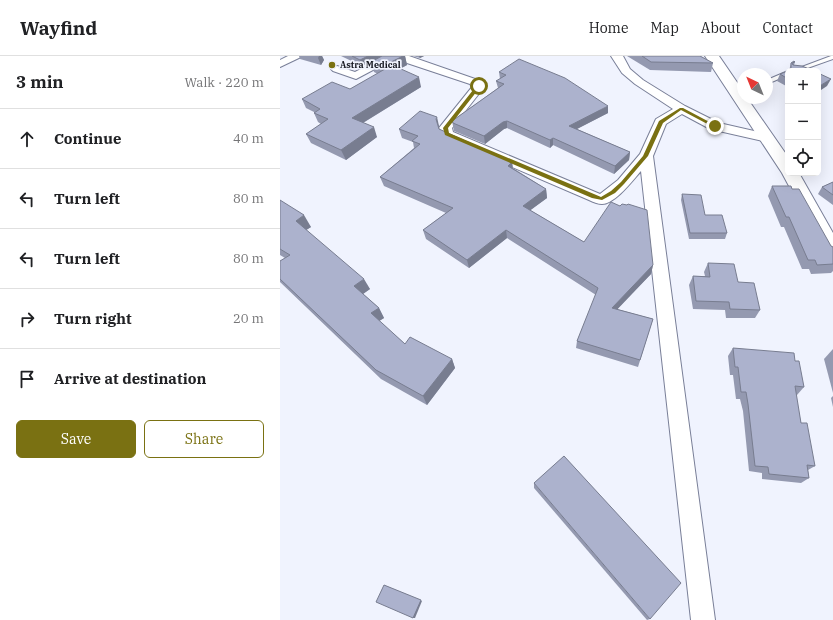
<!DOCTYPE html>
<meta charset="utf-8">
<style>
body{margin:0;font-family:"IBM Plex Serif",serif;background:#f2f2f2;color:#202124}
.controls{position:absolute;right:12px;top:12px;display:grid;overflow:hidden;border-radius:6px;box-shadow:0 4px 16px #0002}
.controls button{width:36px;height:36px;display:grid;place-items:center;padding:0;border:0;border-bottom:1px solid #e0e0e0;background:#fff;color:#202124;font:20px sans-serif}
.compass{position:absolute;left:457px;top:12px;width:36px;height:36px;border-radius:50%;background:#fff;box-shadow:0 4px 16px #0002;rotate:317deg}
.stop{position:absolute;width:12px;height:12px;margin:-9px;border:3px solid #7a7112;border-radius:50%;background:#fff}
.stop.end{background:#7a7112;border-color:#fff;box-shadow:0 1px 4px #0008}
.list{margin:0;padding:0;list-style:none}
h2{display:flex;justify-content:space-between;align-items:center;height:52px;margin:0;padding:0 16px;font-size:17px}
h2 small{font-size:13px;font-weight:400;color:#757577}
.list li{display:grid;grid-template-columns:26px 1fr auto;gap:12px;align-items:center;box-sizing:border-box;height:60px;padding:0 16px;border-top:1px solid #e0e0e0}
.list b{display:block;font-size:15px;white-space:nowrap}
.list em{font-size:13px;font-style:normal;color:#757577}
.actions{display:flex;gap:8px;padding:12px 16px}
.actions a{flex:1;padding:9px 0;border:1px solid #7a7112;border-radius:6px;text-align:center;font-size:14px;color:#7a7112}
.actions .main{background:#7a7112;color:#fff}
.icon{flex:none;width:22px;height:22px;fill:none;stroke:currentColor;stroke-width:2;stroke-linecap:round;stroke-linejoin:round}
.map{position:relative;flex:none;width:553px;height:564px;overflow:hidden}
header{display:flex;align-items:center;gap:24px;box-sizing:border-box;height:56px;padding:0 20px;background:#fff;border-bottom:1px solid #e0e0e0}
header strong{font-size:19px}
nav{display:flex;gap:22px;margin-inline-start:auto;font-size:14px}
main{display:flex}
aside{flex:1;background:#fff}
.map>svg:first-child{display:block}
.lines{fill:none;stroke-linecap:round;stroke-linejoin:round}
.service-casing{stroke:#797f98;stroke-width:2}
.minor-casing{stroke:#797f98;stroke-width:2}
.secondary-casing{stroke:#797f98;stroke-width:2}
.service{fill:#fff;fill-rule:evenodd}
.minor{fill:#fff;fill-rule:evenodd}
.secondary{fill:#fff;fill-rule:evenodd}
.wall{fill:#9499b0}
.shaded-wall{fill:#787d90}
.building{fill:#acb2cd;stroke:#787d90}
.route{fill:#7a7112}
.poi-dot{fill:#7a7112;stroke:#f0f3fe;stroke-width:1.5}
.labels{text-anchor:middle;stroke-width:3.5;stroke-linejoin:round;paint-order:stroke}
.far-poi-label{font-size:9px;font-weight:bold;fill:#14161f;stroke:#f0f3fe;text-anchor:start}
</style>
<header>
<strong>Wayfind</strong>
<nav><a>Home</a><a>Map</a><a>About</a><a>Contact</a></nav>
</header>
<main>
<aside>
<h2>3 min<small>Walk · 220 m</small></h2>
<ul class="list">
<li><svg class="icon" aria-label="ahead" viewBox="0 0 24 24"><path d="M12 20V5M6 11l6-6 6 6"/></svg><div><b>Continue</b></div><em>40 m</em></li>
<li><svg class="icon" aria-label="left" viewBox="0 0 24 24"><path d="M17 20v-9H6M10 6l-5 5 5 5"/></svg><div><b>Turn left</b></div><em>80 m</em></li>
<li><svg class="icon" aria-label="left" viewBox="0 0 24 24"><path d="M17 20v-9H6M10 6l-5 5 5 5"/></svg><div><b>Turn left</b></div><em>80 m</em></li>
<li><svg class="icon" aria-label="right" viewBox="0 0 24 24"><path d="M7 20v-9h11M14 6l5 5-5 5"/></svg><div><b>Turn right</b></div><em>20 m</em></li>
<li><svg class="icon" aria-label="arrive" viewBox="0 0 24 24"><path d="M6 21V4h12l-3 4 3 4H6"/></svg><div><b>Arrive at destination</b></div></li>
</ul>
<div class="actions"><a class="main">Save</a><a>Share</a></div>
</aside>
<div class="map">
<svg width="553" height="564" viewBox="0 0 553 564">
<rect width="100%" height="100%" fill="#f0f3fe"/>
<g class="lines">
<defs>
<g id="service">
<path d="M551 0H553V3L519 15H511Z"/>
<path d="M508 15V19L487 28V24Z"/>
</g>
<g id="minor">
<path d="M8 0H23L0 11V4Z"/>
<path d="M106 0H129L198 24 205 30 172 72 173 76 320 138 338 124 360 98 376 63 393 53 355 28 342 17 331 0H343L350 13 363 24 405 50 439 67 492 79 494 82 492 85 487 86 430 73 402 58 386 68 373 100 435 564H411L361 115C353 124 335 148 322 148 318 148 313 146 309 144L162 81 159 72 192 31 190 28 118 4 108 6 76 23 53 15 51 13 57 10 75 16Z"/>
</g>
<path id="secondary" d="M425 0H439L463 35V42H467L508 101V117H519L553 177V201L546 199 502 117Z"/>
</defs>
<!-- service casing -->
<use href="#service" class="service-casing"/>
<!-- minor casing -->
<use href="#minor" class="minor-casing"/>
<!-- secondary casing -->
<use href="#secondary" class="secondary-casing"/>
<!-- service -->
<use href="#service" class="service"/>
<!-- minor -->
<use href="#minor" class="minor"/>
<!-- secondary -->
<use href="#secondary" class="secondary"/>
</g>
<!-- wall -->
<g class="wall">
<path d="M19 0H42L44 4 41 9 20 3Z"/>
<path d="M61 0H125L127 9 120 13 141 31 83 67 97 81 66 104 31 87 26 78 41 68 38 66 34 57V56L26 52 22 43 70 33 98 18 94 16 91 6 94 5 82 10Z"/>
<path d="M133 0H144L140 2Z"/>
<path d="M347 0H420L433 7 431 16 370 14Z"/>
<path d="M515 6 514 9 534 15H509L511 7Z"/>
<path d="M508 15V31L497 25 500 18Z"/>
<path d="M219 16 328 57 297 73 350 96 349 104 334 118 273 89 270 92 227 72 224 73 205 88 174 75 172 65 218 32 216 25 220 23Z"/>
<path d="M159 70 158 71 159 73 232 106 233 112 266 133 267 142 250 154 304 186 373 209 371 218 337 253 373 263 358 311 296 292 297 285 316 239 227 182 189 212 146 183 143 174 166 157 104 130 100 121 134 92 133 86 122 82 119 73Z"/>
<path d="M553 126V149L538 138 542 131Z"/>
<path d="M492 130 512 133 551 190 553 191V215L551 217 531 218 529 213H522L504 171H501L488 140Z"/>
<path d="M402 138 425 159 447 177 445 183H409L401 144Z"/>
<path d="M0 144 31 171 26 174 90 233 83 238 99 252 104 262 99 265 125 288 172 303 175 312 147 349 101 323 0 226V205L5 202 0 199Z"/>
<path d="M428 207 458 226 480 254 475 262H446L445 254 413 253 409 229 413 220H425L424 216Z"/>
<path d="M453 292 515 305 524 331 517 339H516L521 367 535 410 528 414 529 422 521 427 482 423V417L469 415 463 355 460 343H456L453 319H450L448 300Z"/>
<path d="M553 293V337L544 303Z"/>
<path d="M553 340V351L551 342Z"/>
<path d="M254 427 370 563 367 564 254 432Z"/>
</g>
<!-- shaded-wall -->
<g class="shaded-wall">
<path d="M39 0H42L44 4 41 9 38 2Z"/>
<path d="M88 0H103L82 10 80 4Z"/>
<path d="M123 0H125L127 9 104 21 101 11Z"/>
<path d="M139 0H144L140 2Z"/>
<path d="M139 21 141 31 76 71 72 62Z"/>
<path d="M551 23 547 30 538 36V31Z"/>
<path d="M328 50V57L289 77V70Z"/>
<path d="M157 61 159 70 158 72 156 63Z"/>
<path d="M227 65V72L224 73 205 88 204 80 223 66Z"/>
<path d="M94 71 97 81 66 104 61 94Z"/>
<path d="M273 82V89L270 92V84Z"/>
<path d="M350 96 349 104 334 118 335 110Z"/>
<path d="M232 106 233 115 228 110Z"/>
<path d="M266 133 267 142 244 159 243 150Z"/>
<path d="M24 159 31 171 23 176 16 165Z"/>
<path d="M226 174 227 182 189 212 187 204Z"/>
<path d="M373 209 371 218 331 260 332 252Z"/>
<path d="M84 223 90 233 80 240 74 230Z"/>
<path d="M99 252 104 262 96 267 91 257Z"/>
<path d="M172 303 175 312 147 349 143 340Z"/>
<path d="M104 529 142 545 135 562H133Z"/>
</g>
<!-- building -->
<g class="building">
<path d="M72 0H88L80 4Z"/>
<path d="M102 0H123L101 11 91 6Z"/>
<path d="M362 0H420L433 7 371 6Z"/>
<path d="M239 3 285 22 328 50 289 70 350 96 335 110 273 82 270 84 227 65 223 66 204 80 173 67 172 65 224 28 216 25 226 19 219 16Z"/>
<path d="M514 5 515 6 512 7 513 9 522 10 534 15H508L511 14V7Z"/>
<path d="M112 9 139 21 72 62 94 71 61 94 26 78 48 63 34 57 40 53 22 43 52 26 70 33Z"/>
<path d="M508 15V23L500 18Z"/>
<path d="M538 17 551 23 538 31Z"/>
<path d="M140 55 157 61 156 63 159 73 232 106 228 110 266 133 243 150 304 186 331 146 340 150 342 148 347 149 348 148 367 154 373 209 332 252 373 263 360 304 297 285 318 232 226 174 187 204 143 174 173 152 100 121 140 88 132 85 138 80 119 73Z"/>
<path d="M553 126V139L542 131Z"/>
<path d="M492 130H511L512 133H519L551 190 553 191V208L537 209 535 204H528L509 161H506Z"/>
<path d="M402 138 421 139 425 159H442L447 177H410Z"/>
<path d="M0 144 24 159 16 165 84 223 74 230 99 252 91 257 125 288 130 281 172 303 143 340 96 314 0 223V205L10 199 0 193Z"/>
<path d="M428 207 454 208 458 226 474 227 480 254 450 253 449 246 416 245 413 220 430 221Z"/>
<path d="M453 292 514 297 515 305H519L524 331 515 330 521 367H527L535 410 527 409 529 422 489 418 488 411 475 410 468 348 466 336H461L458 311H455Z"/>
<path d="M284 400 401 527 370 563 254 427Z"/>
<path d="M104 529 141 544 133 562 96 546Z"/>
</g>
<!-- route -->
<path class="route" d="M197 29 201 30 168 72 169 77 321 141 331 135 341 126 363 100 379 65 400 52H403L437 70 433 71 401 54 383 67 368 100 344 128 335 137 322 144 312 142 165 79 163 72Z"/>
<!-- markers -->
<circle class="poi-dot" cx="52" cy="9" r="4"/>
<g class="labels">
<!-- far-poi labels -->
<g class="far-poi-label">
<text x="60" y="12">Astra Medical</text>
</g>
</g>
</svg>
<div class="controls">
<button>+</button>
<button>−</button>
<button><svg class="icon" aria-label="locate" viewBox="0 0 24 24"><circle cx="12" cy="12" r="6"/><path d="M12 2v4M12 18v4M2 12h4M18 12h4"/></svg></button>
</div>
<svg class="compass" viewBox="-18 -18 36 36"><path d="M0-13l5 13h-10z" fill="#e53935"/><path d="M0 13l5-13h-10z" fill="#757577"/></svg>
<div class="stop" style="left:199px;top:30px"></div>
<div class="stop end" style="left:435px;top:70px"></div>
</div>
</main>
